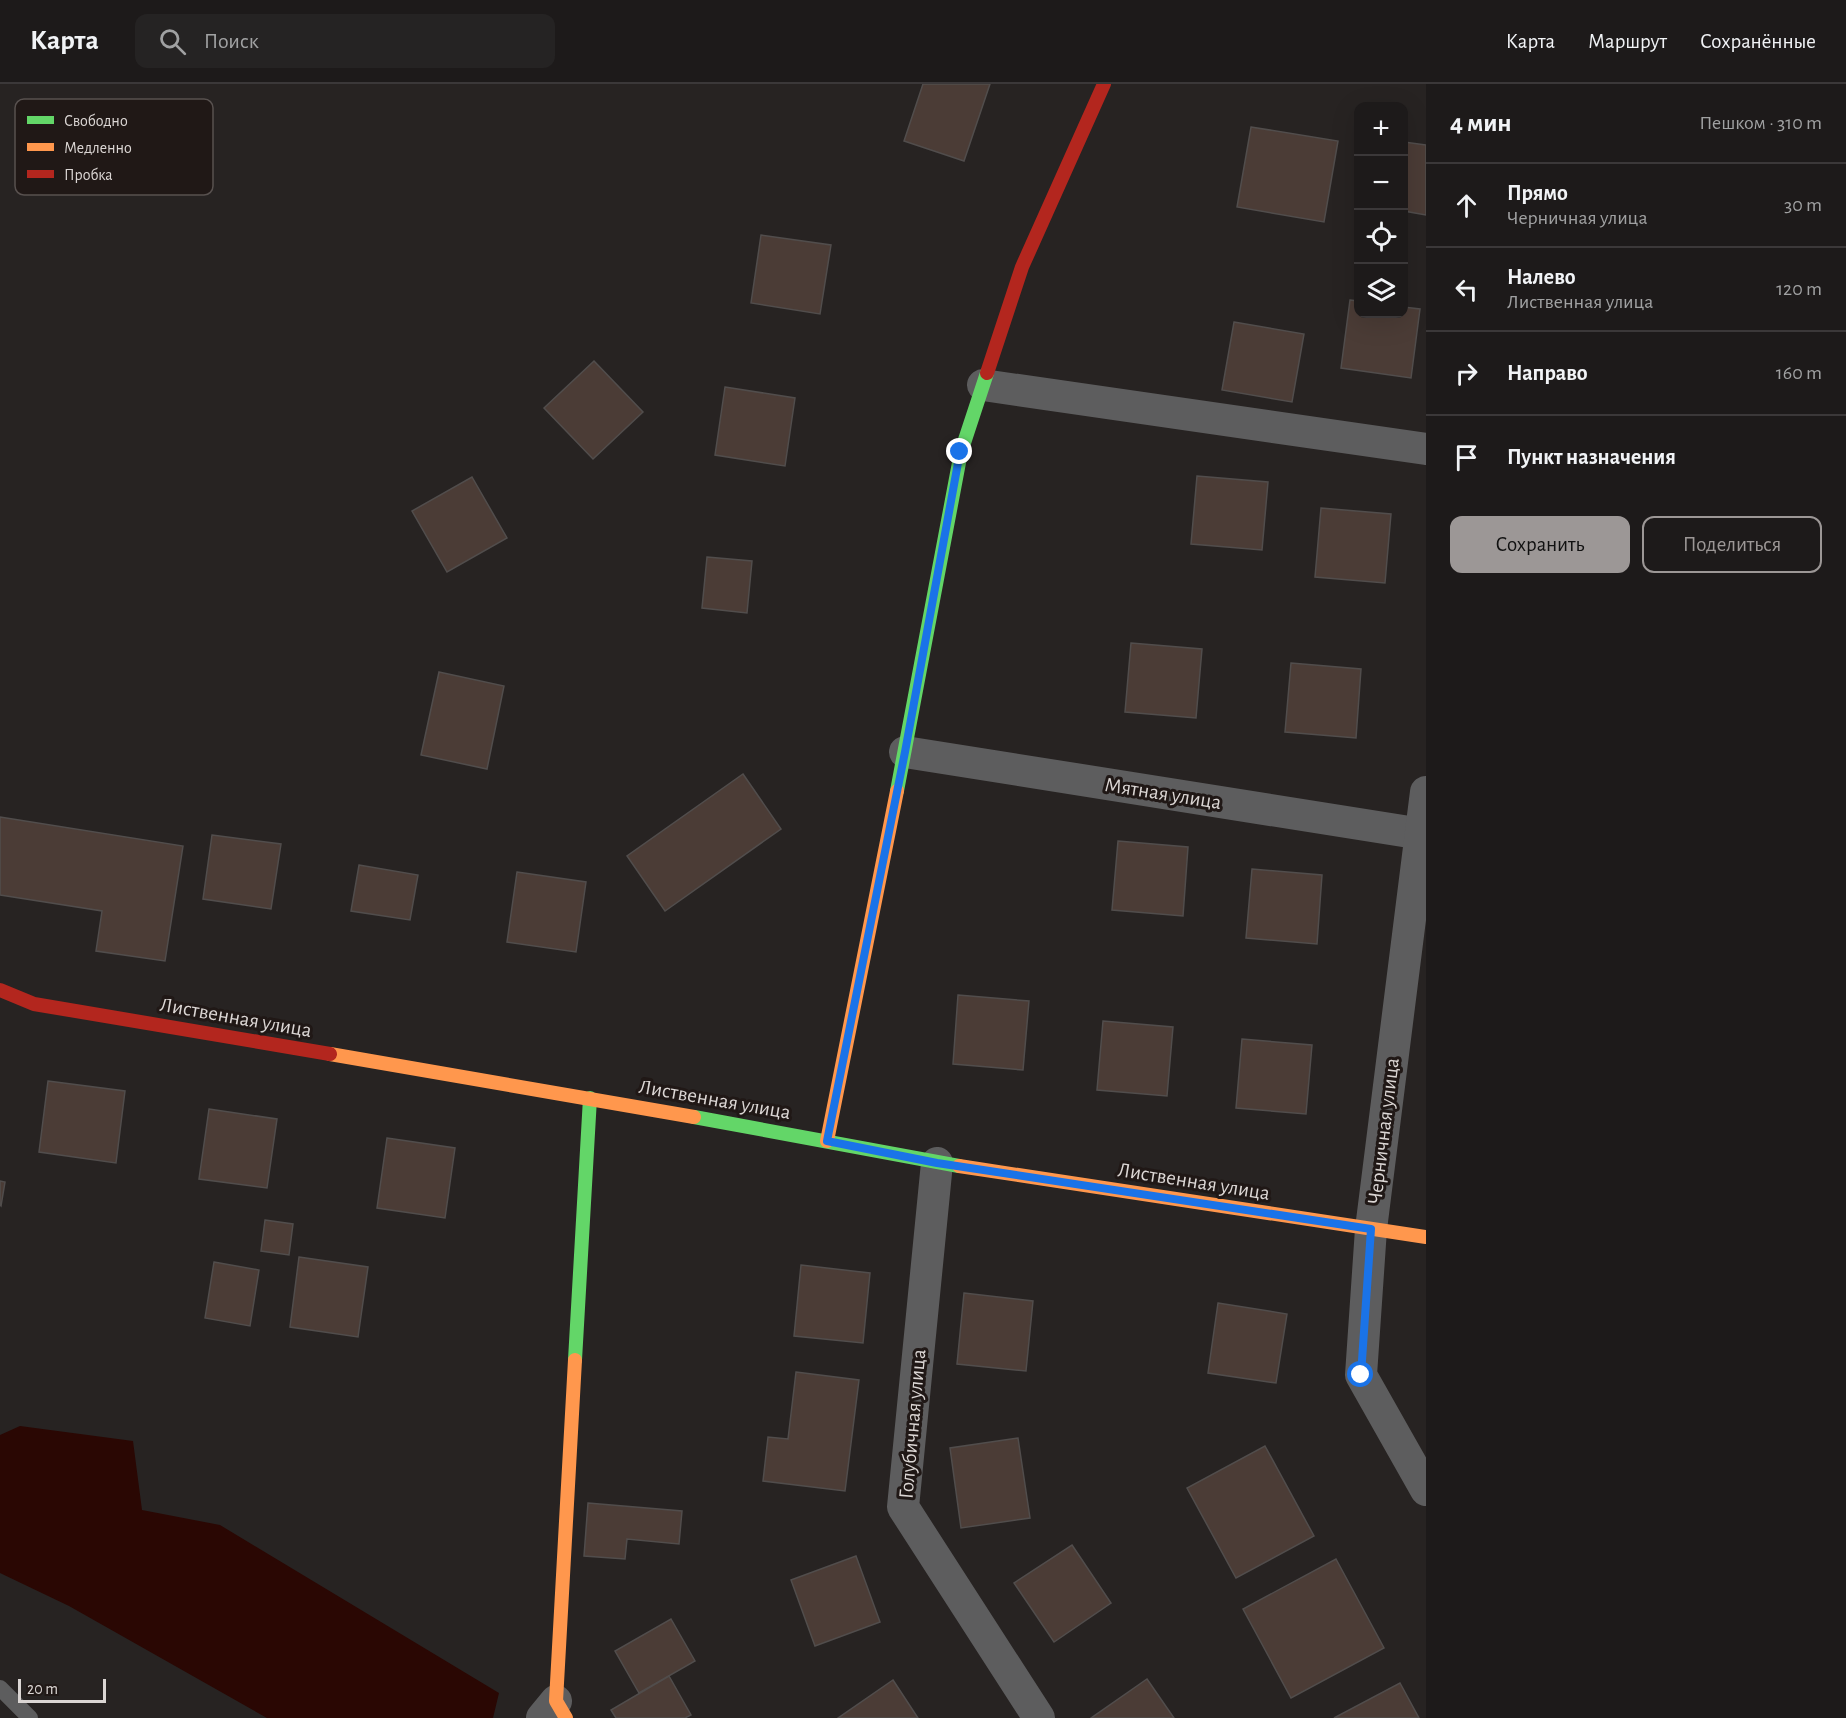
<!DOCTYPE html>
<html lang="ru">
<meta charset="utf-8">
<style>
body{margin:0;font-family:"Alegreya Sans",sans-serif;background:#252323;color:#f1f3f6}
.controls{position:absolute;right:18px;top:18px;display:grid;overflow:hidden;border-radius:12px;box-shadow:0 6px 24px #0002}
.controls button{width:54px;height:54px;display:grid;place-items:center;padding:0;border:0;border-bottom:2px solid #3b3839;background:#1d1a1a;color:#f1f3f6;font:30px sans-serif}
.scale{position:absolute;left:18px;bottom:15px;width:88px;box-sizing:border-box;padding-left:6px;border:3px solid #dbd6d4;border-top:0;font-size:16px;line-height:21px;white-space:nowrap;color:#dbd6d4;-webkit-text-stroke:4px #201816;paint-order:stroke}
.stop{position:absolute;width:18px;height:18px;margin:-14px;border:4px solid #1a73e8;border-radius:50%;background:#fff}
.stop.end{background:#1a73e8;border-color:#fff;box-shadow:0 2px 6px #0008}
.list{margin:0;padding:0;list-style:none}
h2{display:flex;justify-content:space-between;align-items:center;height:78px;margin:0;padding:0 24px;font-size:26px}
h2 small{font-size:20px;font-weight:400;color:#a0a1a2}
.list li{display:grid;grid-template-columns:39px 1fr auto;gap:18px;align-items:center;box-sizing:border-box;height:84px;padding:0 24px;border-top:2px solid #3b3839}
.list b{display:block;font-size:22px;white-space:nowrap}
.list p{margin:0;font-size:20px;white-space:nowrap;color:#a0a1a2}
.list em{font-size:20px;font-style:normal;color:#a0a1a2}
.actions{display:flex;gap:12px;padding:18px 24px}
.actions a{flex:1;padding:14px 0;border:2px solid #9c9796;border-radius:12px;text-align:center;font-size:21px;color:#9c9796}
.actions .main{background:#9c9796;color:#111}
.icon{flex:none;width:33px;height:33px;fill:none;stroke:currentColor;stroke-width:2;stroke-linecap:round;stroke-linejoin:round}
.map{position:relative;flex:none;width:1426px;height:1634px;overflow:hidden}
header{display:flex;align-items:center;gap:36px;box-sizing:border-box;height:84px;padding:0 30px;background:#1d1a1a;border-bottom:2px solid #3b3839}
header strong{font-size:28px}
nav{display:flex;gap:33px;margin-inline-start:auto;font-size:21px}
.search{width:420px;height:54px;background:#252323;display:flex;align-items:center;gap:15px;box-sizing:border-box;padding:0 21px;border-radius:12px;color:#a0a1a2;font-size:22px}
main{display:flex}
aside{flex:1;background:#1d1a1a}
.map>svg:first-child{display:block}
.water{fill:#2a0703}
.building{fill:#4b3c36;stroke:#514d4c;stroke-width:1.5}
.lines{fill:none;stroke-linecap:round;stroke-linejoin:round}
.lane{stroke:#5d5d5e;stroke-width:16}
.street{stroke:#5d5d5e;stroke-width:32}
.fast{stroke:#63d668;stroke-width:14}
.slow{stroke:#ff974d;stroke-width:14}
.jam{stroke:#b3261e;stroke-width:14}
.route{stroke:#1a73e8;stroke-width:8}
.labels{text-anchor:middle;stroke-width:6;stroke-linejoin:round;paint-order:stroke}
.street-label{font-size:21px;fill:#dbd6d4;stroke:#201816}
.key{fill:#201816;stroke:#58514f;stroke-width:1.5}
.key-label{font-size:16px;fill:#dbd6d4}
</style>
<header>
<strong>Карта</strong>
<div class="search"><svg class="icon" aria-label="search" viewBox="0 0 24 24"><circle cx="10" cy="10" r="6"/><path d="M15 15l6 6"/></svg>Поиск</div>
<nav><a>Карта</a><a>Маршрут</a><a>Сохранённые</a></nav>
</header>
<main>
<div class="map">
<svg width="1426" height="1634" viewBox="0 0 1426 1634">
<rect width="100%" height="100%" fill="#272322"/>
<!-- water -->
<path class="water" d="M20 1342 133 1357 142 1426 220 1441 499 1609 493 1634H267L69 1522 0 1489V1351Z"/>
<!-- building -->
<g class="building">
<path d="M923 0H990L964 77 904 57Z"/>
<path d="M1251 43 1338 57 1324 138 1237 123Z"/>
<path d="M1404 58 1426 61V131L1404 127Z"/>
<path d="M761 151 831 161 820 230 751 219Z"/>
<path d="M1350 216 1358 217V230H1404V223L1420 225 1411 294 1341 284Z"/>
<path d="M1234 238 1304 250 1292 318 1222 306Z"/>
<path d="M594 277 643 328 593 375 544 324Z"/>
<path d="M725 303 795 314 785 382 715 371Z"/>
<path d="M1197 392 1268 398 1262 466 1191 460Z"/>
<path d="M472 393 507 454 447 488 412 427Z"/>
<path d="M1321 424 1391 430 1385 499 1315 493Z"/>
<path d="M707 473 752 477 747 529 702 524Z"/>
<path d="M1131 559 1202 565 1196 634 1125 628Z"/>
<path d="M1291 579 1361 585 1356 654 1285 648Z"/>
<path d="M439 588 504 602 487 685 421 671Z"/>
<path d="M743 690 781 745 665 827 627 772Z"/>
<path d="M0 733 183 762 165 877 96 867 102 827 0 811Z"/>
<path d="M212 751 281 760 271 825 203 815Z"/>
<path d="M1118 757 1188 763 1183 832 1112 826Z"/>
<path d="M359 781 418 791 410 836 351 827Z"/>
<path d="M1252 785 1322 791 1317 860 1246 854Z"/>
<path d="M517 788 586 798 576 868 507 858Z"/>
<path d="M958 911 1029 917 1023 986 953 980Z"/>
<path d="M1103 937 1173 943 1167 1012 1097 1006Z"/>
<path d="M1242 955 1312 961 1306 1030 1236 1024Z"/>
<path d="M48 997 125 1007 116 1079 39 1068Z"/>
<path d="M209 1025 277 1035 267 1104 199 1095Z"/>
<path d="M387 1054 455 1064 445 1134 377 1124Z"/>
<path d="M0 1097 5 1098 1 1122 0 1121Z"/>
<path d="M265 1136 293 1140 289 1171 261 1167Z"/>
<path d="M299 1173 368 1183 358 1253 290 1243Z"/>
<path d="M214 1178 259 1186 250 1242 205 1234Z"/>
<path d="M801 1181 870 1189 863 1259 794 1252Z"/>
<path d="M964 1209 1033 1217 1026 1287 957 1280Z"/>
<path d="M1218 1219 1287 1230 1276 1299 1208 1289Z"/>
<path d="M796 1288 859 1296 845 1407 763 1397 768 1353 788 1355Z"/>
<path d="M1018 1354 1030 1434 961 1444 950 1364Z"/>
<path d="M1265 1362 1314 1452 1236 1494 1187 1404Z"/>
<path d="M588 1419 682 1427 679 1460 627 1455 625 1475 584 1472Z"/>
<path d="M1072 1461 1111 1519 1054 1558 1014 1499Z"/>
<path d="M856 1472 880 1538 815 1562 791 1496Z"/>
<path d="M1336 1475 1384 1564 1291 1614 1243 1525Z"/>
<path d="M671 1535 695 1577 639 1609 615 1567Z"/>
<path d="M669 1592 691 1631 685 1634H616L611 1626Z"/>
<path d="M1147 1595 1174 1634H1091Z"/>
<path d="M893 1596 918 1634H838Z"/>
<path d="M1400 1599 1419 1634H1334Z"/>
</g>
<g class="lines">
<!-- lane -->
<path class="lane" d="M0 1604 30 1634"/>
<!-- street -->
<g class="street">
<path d="M983 301 1426 365"/>
<path d="M905 668 1422 750"/>
<path d="M1426 708 1371 1145 1361 1291 1426 1406"/>
<path d="M937 1079 903 1423 1039 1634"/>
<path d="M542 1634 556 1617"/>
</g>
<!-- fast -->
<g class="fast">
<path d="M897 707 961 368 987 289"/>
<path d="M694 1033 959 1082"/>
<path d="M575 1276 590 1014"/>
</g>
<!-- slow -->
<g class="slow">
<path d="M330 970 694 1033"/>
<path d="M827 1057 897 707"/>
<path d="M959 1082 1426 1153"/>
<path d="M566 1634 556 1617 575 1276"/>
</g>
<!-- jam -->
<g class="jam">
<path d="M987 289 1022 183 1104 0"/>
<path d="M0 906 34 920 330 970"/>
</g>
</g>
<g class="lines">
<!-- route -->
<path class="route" d="M960 368 905 668 827 1057 937 1079 1371 1145 1361 1291"/>
</g>
<g class="labels">
<!-- street labels -->
<g class="street-label">
<text transform="translate(1163 709) rotate(9)" y="7">Мятная улица</text>
<text transform="translate(236 933) rotate(10)" y="7">Лиственная улица</text>
<text transform="translate(715 1015) rotate(10)" y="7">Лиственная улица</text>
<text transform="translate(1383 1047) rotate(-83)" y="7">Черничная улица</text>
<text transform="translate(1194 1097) rotate(9)" y="7">Лиственная улица</text>
<text transform="translate(912 1340) rotate(-85)" y="7">Голубичная улица</text>
</g>
</g>
<!-- legend -->
<rect x="15" y="15" width="198" height="96" rx="9" class="key"/>
<rect x="27" y="32" width="27" height="8" fill="#63d668"/>
<rect x="27" y="59" width="27" height="8" fill="#ff974d"/>
<rect x="27" y="86" width="27" height="8" fill="#b3261e"/>
<g class="key-label">
<text x="64" y="42">Свободно</text>
<text x="64" y="69">Медленно</text>
<text x="64" y="96">Пробка</text>
</g>
</svg>
<div class="controls">
<button>+</button>
<button>−</button>
<button><svg class="icon" aria-label="locate" viewBox="0 0 24 24"><circle cx="12" cy="12" r="6"/><path d="M12 2v4M12 18v4M2 12h4M18 12h4"/></svg></button>
<button><svg class="icon" aria-label="layers" viewBox="0 0 24 24"><path d="M12 4l9 5-9 5-9-5zM3 14l9 5 9-5"/></svg></button>
</div>
<div class="scale">20 m</div>
<div class="stop" style="left:1361px;top:1291px"></div>
<div class="stop end" style="left:960px;top:368px"></div>
</div>
<aside>
<h2>4 мин<small>Пешком · 310 m</small></h2>
<ul class="list">
<li><svg class="icon" aria-label="ahead" viewBox="0 0 24 24"><path d="M12 20V5M6 11l6-6 6 6"/></svg><div><b>Прямо</b><p>Черничная улица</p></div><em>30 m</em></li>
<li><svg class="icon" aria-label="left" viewBox="0 0 24 24"><path d="M17 20v-9H6M10 6l-5 5 5 5"/></svg><div><b>Налево</b><p>Лиственная улица</p></div><em>120 m</em></li>
<li><svg class="icon" aria-label="right" viewBox="0 0 24 24"><path d="M7 20v-9h11M14 6l5 5-5 5"/></svg><div><b>Направо</b></div><em>160 m</em></li>
<li><svg class="icon" aria-label="arrive" viewBox="0 0 24 24"><path d="M6 21V4h12l-3 4 3 4H6"/></svg><div><b>Пункт назначения</b></div></li>
</ul>
<div class="actions"><a class="main">Сохранить</a><a>Поделиться</a></div>
</aside>
</main>
